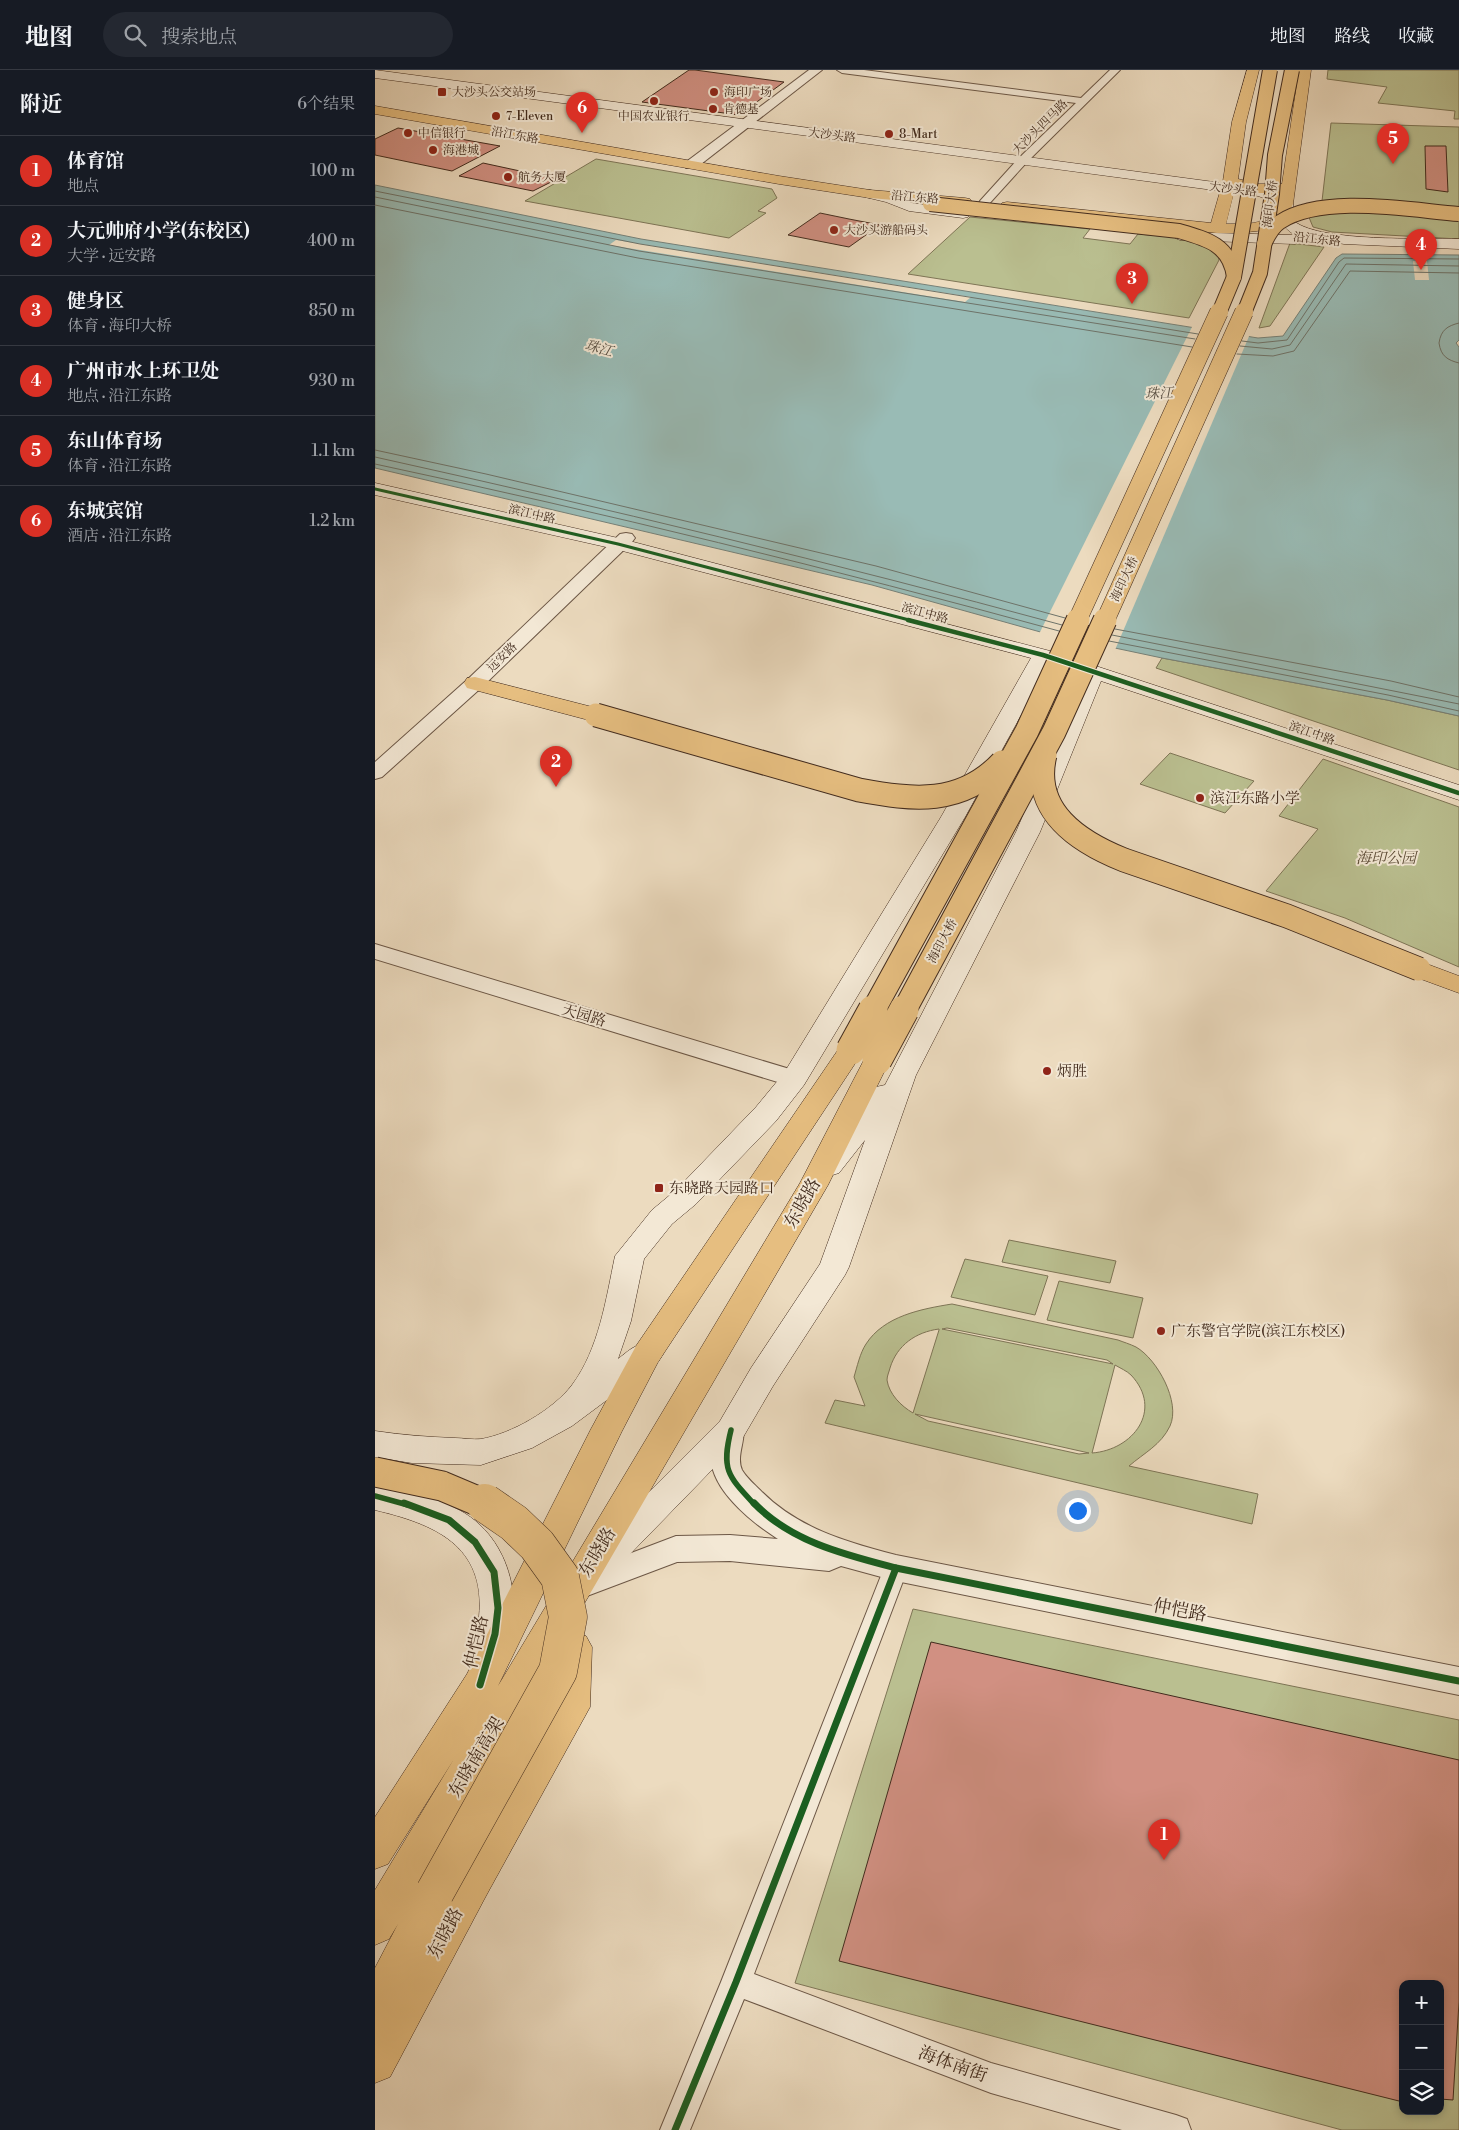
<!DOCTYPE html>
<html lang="zh">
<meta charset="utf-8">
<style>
body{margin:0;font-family:"Libre Bodoni","Noto Serif SC",serif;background:#242831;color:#f1f3f6}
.controls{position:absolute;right:15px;bottom:15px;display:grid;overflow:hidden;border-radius:10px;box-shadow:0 2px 8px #0003}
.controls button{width:45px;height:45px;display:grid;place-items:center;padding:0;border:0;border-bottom:1px solid #363941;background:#171b24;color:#f1f3f6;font:25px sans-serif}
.you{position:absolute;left:702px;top:1440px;width:18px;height:18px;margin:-12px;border:4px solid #fff;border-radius:50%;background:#1a73e8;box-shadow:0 0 0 8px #1a73e833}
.badge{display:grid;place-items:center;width:32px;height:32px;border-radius:50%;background:#d93025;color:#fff;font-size:16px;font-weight:700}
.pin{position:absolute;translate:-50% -41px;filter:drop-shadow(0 1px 2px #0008)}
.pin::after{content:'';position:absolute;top:26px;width:18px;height:15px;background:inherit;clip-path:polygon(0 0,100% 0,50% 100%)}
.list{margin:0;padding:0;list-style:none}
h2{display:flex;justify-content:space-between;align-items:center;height:65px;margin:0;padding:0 20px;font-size:21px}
h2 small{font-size:16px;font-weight:400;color:#9ea1a6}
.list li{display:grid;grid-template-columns:32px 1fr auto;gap:15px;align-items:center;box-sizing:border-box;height:70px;padding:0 20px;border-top:1px solid #363941}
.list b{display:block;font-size:19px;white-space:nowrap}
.list p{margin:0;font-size:16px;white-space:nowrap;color:#9ea1a6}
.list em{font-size:16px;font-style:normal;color:#9ea1a6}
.icon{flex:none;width:28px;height:28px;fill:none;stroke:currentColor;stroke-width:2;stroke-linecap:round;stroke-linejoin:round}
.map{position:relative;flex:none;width:1084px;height:2060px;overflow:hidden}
header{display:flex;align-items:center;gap:30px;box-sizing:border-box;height:70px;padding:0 25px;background:#171b24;border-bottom:1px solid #363941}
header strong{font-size:24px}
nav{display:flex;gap:28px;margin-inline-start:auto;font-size:18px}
.search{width:350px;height:45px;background:#242831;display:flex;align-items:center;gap:12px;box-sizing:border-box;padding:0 18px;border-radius:28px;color:#9ea1a6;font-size:19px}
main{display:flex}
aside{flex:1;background:#171b24}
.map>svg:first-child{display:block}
.green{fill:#babf90;stroke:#7e7556;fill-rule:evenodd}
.water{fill:#99bbb5;stroke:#768178}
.pier{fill:#ecdbbf}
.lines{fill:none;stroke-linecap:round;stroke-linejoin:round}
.shore{stroke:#6e7369;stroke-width:1}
.building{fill:#d19082;stroke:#422b1d}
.minor-casing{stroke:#6c5746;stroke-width:2}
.tertiary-casing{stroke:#6c5746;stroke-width:2}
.secondary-casing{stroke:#422b1d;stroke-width:1}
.primary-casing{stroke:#422b1d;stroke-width:1}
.trunk-casing{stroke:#422b1d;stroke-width:1}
.minor{fill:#f3e8d5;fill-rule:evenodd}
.tertiary{fill:#f3e8d5;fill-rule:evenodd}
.secondary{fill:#f3e8d5;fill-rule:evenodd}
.primary{fill:#e6be80;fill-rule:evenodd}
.trunk{fill:#e6be80;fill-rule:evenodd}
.primary-bridge-casing{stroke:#422b1d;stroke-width:16;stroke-linecap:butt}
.trunk-bridge-far4-casing{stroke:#422b1d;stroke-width:16;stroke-linecap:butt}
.trunk-bridge-far3-casing{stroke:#422b1d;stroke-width:19;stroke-linecap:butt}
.trunk-bridge-far2-casing{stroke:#422b1d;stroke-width:25;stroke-linecap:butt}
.trunk-bridge-far1-casing{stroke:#422b1d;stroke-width:31;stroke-linecap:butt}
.trunk-bridge-casing{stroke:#422b1d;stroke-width:39;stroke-linecap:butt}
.primary-bridge{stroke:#e6be80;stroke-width:14}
.trunk-bridge-far4{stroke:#e6be80;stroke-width:14}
.trunk-bridge-far3{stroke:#e6be80;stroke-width:18}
.trunk-bridge-far2{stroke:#e6be80;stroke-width:23}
.trunk-bridge-far1{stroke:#e6be80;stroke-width:29}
.trunk-bridge{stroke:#e6be80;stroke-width:38}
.cycleway-far3-casing{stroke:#f3e8d5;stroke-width:5}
.cycleway-far2-casing{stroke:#f3e8d5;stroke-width:7}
.cycleway-far1-casing{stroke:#f3e8d5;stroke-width:9}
.cycleway-casing{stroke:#f3e8d5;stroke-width:10}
.cycleway-far3{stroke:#1b5e20;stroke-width:3}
.cycleway-far2{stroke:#1b5e20;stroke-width:4.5}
.cycleway-far1{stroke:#1b5e20;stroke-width:5.5}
.cycleway{stroke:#1b5e20;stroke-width:7}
.poi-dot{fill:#8f2418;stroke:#f3e8d5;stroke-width:2}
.labels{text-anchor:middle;stroke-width:4;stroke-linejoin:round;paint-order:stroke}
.far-poi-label{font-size:12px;fill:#422b1d;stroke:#f3e8d5;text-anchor:start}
.far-street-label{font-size:12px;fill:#422b1d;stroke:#f3e8d5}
.far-water-label{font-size:14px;font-style:italic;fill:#584f43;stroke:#f3e8d5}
.poi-label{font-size:15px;fill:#422b1d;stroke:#f3e8d5;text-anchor:start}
.park-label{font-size:15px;font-style:italic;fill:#5a4934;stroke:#f3e8d5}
.street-label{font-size:15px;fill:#422b1d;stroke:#f3e8d5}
.near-street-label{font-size:18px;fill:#422b1d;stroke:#f3e8d5}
</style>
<header>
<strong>地图</strong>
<div class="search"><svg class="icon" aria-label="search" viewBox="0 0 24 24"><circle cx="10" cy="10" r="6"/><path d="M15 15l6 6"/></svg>搜索地点</div>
<nav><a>地图</a><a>路线</a><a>收藏</a></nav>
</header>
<main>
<aside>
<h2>附近<small>6个结果</small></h2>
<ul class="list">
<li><span class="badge">1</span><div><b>体育馆</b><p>地点</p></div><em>100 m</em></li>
<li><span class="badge">2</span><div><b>大元帅府小学(东校区)</b><p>大学 · 远安路</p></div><em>400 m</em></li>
<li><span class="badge">3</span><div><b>健身区</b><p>体育 · 海印大桥</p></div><em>850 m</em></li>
<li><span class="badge">4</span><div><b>广州市水上环卫处</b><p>地点 · 沿江东路</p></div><em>930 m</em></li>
<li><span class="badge">5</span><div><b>东山体育场</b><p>体育 · 沿江东路</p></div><em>1.1 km</em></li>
<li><span class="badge">6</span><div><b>东城宾馆</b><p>酒店 · 沿江东路</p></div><em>1.2 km</em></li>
</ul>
</aside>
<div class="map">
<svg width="1084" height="2060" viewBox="0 0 1084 2060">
<rect width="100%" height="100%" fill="#ecdbbf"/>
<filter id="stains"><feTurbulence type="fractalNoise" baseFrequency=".004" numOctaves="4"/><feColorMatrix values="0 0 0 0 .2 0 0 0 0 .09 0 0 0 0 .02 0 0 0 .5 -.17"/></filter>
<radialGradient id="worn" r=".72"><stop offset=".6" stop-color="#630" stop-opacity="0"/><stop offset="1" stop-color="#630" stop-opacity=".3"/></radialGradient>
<!-- green -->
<g class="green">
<path d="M953 0H1084V49H1079L1080 41 1003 33 1012 17 952 9Z"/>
<path d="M956 53 1084 57V140L947 131Z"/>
<path d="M221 89 397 119 402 128 383 141 391 143 354 168 150 131Z"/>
<path d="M971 140 1084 148V169L957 162 938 157 933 145Z"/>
<path d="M595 147 715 159 708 168 755 174 763 164 819 169 843 184 844 190 814 248 533 204Z"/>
<path d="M915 173 949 177 895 256 884 258Z"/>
<path d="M787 588 1012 630 1084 646V700L781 598Z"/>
<path d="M795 683 879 711 850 743 765 714Z"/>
<path d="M948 689 1084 737V897L970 848 891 821 943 759 904 746Z"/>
<path d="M634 1170 741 1191 735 1213 627 1192Z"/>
<path d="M590 1189 673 1206 660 1245 576 1227Z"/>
<path d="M684 1211 768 1228 758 1268 672 1250Z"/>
<path d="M577 1234 743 1270C748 1272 755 1274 761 1277 782 1289 806 1332 795 1356 786 1375 769 1383 754 1396L883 1424 877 1454 450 1353 460 1330 490 1336 479 1307C482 1297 485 1283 491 1274 509 1246 546 1239 577 1234ZM572 1258 732 1290 738 1294 567 1259ZM564 1259V1260L538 1343C526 1336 514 1324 512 1310 512 1306 514 1302 515 1298 522 1275 541 1262 564 1259ZM740 1295C745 1298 752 1301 756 1305 789 1340 758 1380 717 1383ZM540 1344 714 1383 704 1384 553 1351Z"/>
<path d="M538 1539 1084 1650V2060H967L420 1913ZM1028 1914H1065V2041H1028Z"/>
</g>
<!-- water -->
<path class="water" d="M0 115 266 169 883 268 908 266 961 188 967 184 1084 185V270L1081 273 1084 277V646L1012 630 787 588 669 563 497 515 0 398Z"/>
<!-- pier -->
<g class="pier">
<path d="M241 170 596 227 590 232 234 175Z"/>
<path d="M1038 191H1052L1054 210H1040Z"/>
<path d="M818 255 875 264 740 580 664 564Z"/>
</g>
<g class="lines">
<!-- shore -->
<g class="shore">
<path d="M0 121 265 174 823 264"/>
<path d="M0 127 264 181 820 269"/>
<path d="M0 135 263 188 817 277"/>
<path d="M1084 253C1072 256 1066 260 1064 273 1066 286 1072 290 1084 293"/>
<path d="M867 271 883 273 912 270 964 192 969 188 1084 189"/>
<path d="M865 276 897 279 915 275 971 194 1084 196"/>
<path d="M862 284 898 286 919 281 975 201 1084 203"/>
<path d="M0 380 111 404 501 496 690 548"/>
<path d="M0 387C230 438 459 493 687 555"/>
<path d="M0 394C230 443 458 499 684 561"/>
<path d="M740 559 1016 611 1084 627"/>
<path d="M737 565 1084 634"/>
<path d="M734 571 1013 625 1084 641"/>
</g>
</g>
<!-- building -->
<g class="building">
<path d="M314 0H320L409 12 364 45 267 32Z"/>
<path d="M23 58 125 76 77 101 0 85V69Z"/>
<path d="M1050 76H1071L1073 122 1051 119Z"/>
<path d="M108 93 182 109 158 121 84 106Z"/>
<path d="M445 143 474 149 505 155 474 177 413 165Z"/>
<path d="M556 1572 1084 1690V1932L1078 2030 1065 2029V1914H1028V2032L464 1891Z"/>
</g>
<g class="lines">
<defs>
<g id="minor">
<path d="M462 0H489L706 28 735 0H745L652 92 613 135 609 136 604 133 605 131 644 88 701 33 467 3Z"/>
<path d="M521 1487 530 1491 533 1498 379 1904 616 1993 801 2045 812 2049 816 2060H747L616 2023 369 1929 315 2060H285L346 1912 509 1498 512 1491Z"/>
</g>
<g id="tertiary">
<path d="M434 0H447L321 98H311L310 95 311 92Z"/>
<path d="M251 463 257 464 260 468 257 472 107 617 7 707 0 709V692L93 609 245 464Z"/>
<path d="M0 874 428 1003 431 1009 428 1015 419 1017 0 889Z"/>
<path d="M356 1348 366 1352C374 1367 360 1384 367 1400 371 1407 379 1414 385 1420 422 1458 471 1472 521 1485L1084 1597V1625L521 1511 466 1496 454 1501 355 1491 302 1492 204 1529 193 1525 188 1516 193 1507 301 1466 355 1465 403 1469C379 1454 343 1425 337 1396 333 1382 339 1364 346 1352Z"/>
</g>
<g id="secondary">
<path d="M0 0 884 118 914 128 918 134 920 152C948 172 1046 168 1084 169V179L969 174 926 166 928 169 925 172 920 174 805 170 800 168 797 165 800 162 920 165C905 156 905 149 903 133L883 126 0 8Z"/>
<path d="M495 120 521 126 537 133 588 140 593 141 595 144 593 147 588 148 534 141 511 132 490 127 488 124 490 121Z"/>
<path d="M0 413 243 468 675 581 1084 715V730L726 611 665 762 541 1005 474 1197 470 1205 398 1316 367 1369 230 1510 218 1514 206 1510 201 1500 206 1490 345 1351 376 1298 445 1194 490 1070 464 1103 454 1106 444 1103 440 1096 501 1017 510 1015 641 762 708 605 674 594 590 747 429 1015 401 1051 321 1134 297 1154 269 1189 256 1251 243 1289C257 1278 264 1270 283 1276L288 1284 283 1292 197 1356 157 1378 106 1395 37 1393 0 1387V1361C27 1365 53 1367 80 1368 88 1368 98 1370 106 1369 136 1364 178 1340 197 1315 224 1279 231 1229 240 1186L277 1140 301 1120 381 1037 409 1003 566 747 656 588 240 479 0 425Z"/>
<path d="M0 1412C28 1419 58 1426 84 1440 137 1468 152 1539 127 1591L115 1595 103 1591C101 1588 98 1584 98 1581 97 1573 104 1556 104 1547 111 1475 59 1454 0 1440Z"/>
</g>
<g id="primary">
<path d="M872 0H884L871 52 863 109 884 114H907L924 0H936L918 134 912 147 897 158 882 161 862 163H842L632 140 627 139 625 136 627 133 632 132 836 153 848 111 857 52ZM860 118 884 123H905C900 156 879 154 851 154Z"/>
<path d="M0 36 404 106 495 120 590 128 595 129 597 132 595 135 590 136 495 128 404 114 0 44Z"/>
<path d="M199 1562 211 1566 217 1577 215 1637 112 1824 15 2007 0 2013V1951L84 1798 179 1635 181 1577 187 1566Z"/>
</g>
<g id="trunk">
<path d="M100 607 229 640 232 645 229 650 221 652 92 618 89 613 92 608Z"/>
<path d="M1044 891 1084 906V923L1035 905 1031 899 1035 893Z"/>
<path d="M476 971 485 974 489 980 283 1292 247 1361 123 1616 425 1113 492 984 502 981 512 984 515 990 453 1115 50 1807 60 1803 74 1809 79 1822 14 1954 0 1960V1898L23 1854 14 1869 0 1875V1820L79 1689 13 1794 0 1799V1747L92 1604 216 1359 261 1276 467 974Z"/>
</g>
</defs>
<!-- minor casing -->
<use href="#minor" class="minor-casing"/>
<!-- tertiary casing -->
<use href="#tertiary" class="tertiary-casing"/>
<!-- secondary casing -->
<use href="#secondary" class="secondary-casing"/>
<!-- primary casing -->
<use href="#primary" class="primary-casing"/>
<!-- trunk casing -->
<use href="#trunk" class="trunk-casing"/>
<!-- minor -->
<use href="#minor" class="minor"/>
<!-- tertiary -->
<use href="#tertiary" class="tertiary"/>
<!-- secondary -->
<use href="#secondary" class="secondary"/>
<!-- primary -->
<use href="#primary" class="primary"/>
<!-- trunk -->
<use href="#trunk" class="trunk"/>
<defs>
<g id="primary-bridge">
<path d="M555 134 804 161C832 169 855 175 859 207"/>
<path d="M889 174C893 166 897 157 905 152 948 124 1034 140 1084 144"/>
</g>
<g id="trunk-bridge-far4">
<path d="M844 243 859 207 895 0"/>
<path d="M869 243 885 203 897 124 900 85 917 0"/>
</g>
<g id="trunk-bridge-far3">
<path d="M702 551 844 242"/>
<path d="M730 551 869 242"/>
</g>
<g id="trunk-bridge-far2">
<path d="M221 645 484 720C538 730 586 736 627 692"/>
<path d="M670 685C656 741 704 772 749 790L912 846 1044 899"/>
<path d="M498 941 652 661 703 550"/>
<path d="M529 941 679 662 730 550"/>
</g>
<g id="trunk-bridge-far1">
<path d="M476 980 498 940"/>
<path d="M502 990 529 940"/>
<path d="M0 1402 67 1416 112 1435"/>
</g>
<path id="trunk-bridge" d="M60 1822 183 1601 193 1547 185 1507 162 1475 139 1453 110 1433"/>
</defs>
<!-- primary-bridge casing -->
<use href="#primary-bridge" class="primary-bridge-casing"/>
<!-- trunk-bridge-far4 casing -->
<use href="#trunk-bridge-far4" class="trunk-bridge-far4-casing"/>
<!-- trunk-bridge-far3 casing -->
<use href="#trunk-bridge-far3" class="trunk-bridge-far3-casing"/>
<!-- trunk-bridge-far2 casing -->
<use href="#trunk-bridge-far2" class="trunk-bridge-far2-casing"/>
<!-- trunk-bridge-far1 casing -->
<use href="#trunk-bridge-far1" class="trunk-bridge-far1-casing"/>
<!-- trunk-bridge casing -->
<use href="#trunk-bridge" class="trunk-bridge-casing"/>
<!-- primary-bridge -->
<use href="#primary-bridge" class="primary-bridge"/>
<!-- trunk-bridge-far4 -->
<use href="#trunk-bridge-far4" class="trunk-bridge-far4"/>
<!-- trunk-bridge-far3 -->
<use href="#trunk-bridge-far3" class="trunk-bridge-far3"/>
<!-- trunk-bridge-far2 -->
<use href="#trunk-bridge-far2" class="trunk-bridge-far2"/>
<!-- trunk-bridge-far1 -->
<use href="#trunk-bridge-far1" class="trunk-bridge-far1"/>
<!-- trunk-bridge -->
<use href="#trunk-bridge" class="trunk-bridge"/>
<defs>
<path id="cycleway-far3" d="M0 419 243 474 538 551"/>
<path id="cycleway-far2" d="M533 550 668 585 1084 723"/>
<g id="cycleway-far1">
<path d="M356 1360C346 1400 353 1406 380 1435"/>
<path d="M0 1426 33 1435"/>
</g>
<g id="cycleway">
<path d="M29 1433 74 1450 100 1472 119 1502 123 1538 120 1564 105 1615"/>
<path d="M379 1433C416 1472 471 1485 521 1498L1084 1611"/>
<path d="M300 2060 361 1912 521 1498"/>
</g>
</defs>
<!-- cycleway-far3 casing -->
<use href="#cycleway-far3" class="cycleway-far3-casing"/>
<!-- cycleway-far2 casing -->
<use href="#cycleway-far2" class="cycleway-far2-casing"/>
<!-- cycleway-far1 casing -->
<use href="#cycleway-far1" class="cycleway-far1-casing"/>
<!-- cycleway casing -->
<use href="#cycleway" class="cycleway-casing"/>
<!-- cycleway-far3 -->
<use href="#cycleway-far3" class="cycleway-far3"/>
<!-- cycleway-far2 -->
<use href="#cycleway-far2" class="cycleway-far2"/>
<!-- cycleway-far1 -->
<use href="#cycleway-far1" class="cycleway-far1"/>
<!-- cycleway -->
<use href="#cycleway" class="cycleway"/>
</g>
<!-- markers -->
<g class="poi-dot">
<rect x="62" y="17" width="10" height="10" rx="2.5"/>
<circle cx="339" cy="22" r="5"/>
<circle cx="279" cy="31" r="5"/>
<circle cx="338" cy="39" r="5"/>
<circle cx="121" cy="46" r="5"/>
<circle cx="33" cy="63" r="5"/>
<circle cx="514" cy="64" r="5"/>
<circle cx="58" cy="80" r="5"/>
<circle cx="133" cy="107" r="5"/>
<circle cx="459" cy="160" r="5"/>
<circle cx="825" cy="728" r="5"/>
<circle cx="672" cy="1001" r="5"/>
<rect x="279" y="1113" width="10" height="10" rx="2.5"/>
<circle cx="786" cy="1261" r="5"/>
</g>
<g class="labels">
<!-- far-poi labels -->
<g class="far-poi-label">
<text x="77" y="26">大沙头公交站场</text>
<text x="349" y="26">海印广场</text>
<text x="348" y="43">肯德基</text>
<text x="131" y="50">7-Eleven</text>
<text x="279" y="50" text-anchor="middle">中国农业银行</text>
<text x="43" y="67">中信银行</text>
<text x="524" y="68">8-Mart</text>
<text x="68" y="84">海港城</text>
<text x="143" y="111">航务大厦</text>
<text x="469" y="164">大沙头游船码头</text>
</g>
<!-- far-street labels -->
<g class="far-street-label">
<text transform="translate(665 57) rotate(-45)" y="4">大沙头四马路</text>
<text transform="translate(140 65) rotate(10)" y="4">沿江东路</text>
<text transform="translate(457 65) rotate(7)" y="4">大沙头路</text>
<text transform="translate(858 119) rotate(7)" y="4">大沙头路</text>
<text transform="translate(540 127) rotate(5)" y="4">沿江东路</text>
<text transform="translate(895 134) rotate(-83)" y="4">海印大桥</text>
<text transform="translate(942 169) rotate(6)" y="4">沿江东路</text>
<text transform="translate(157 444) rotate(13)" y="4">滨江中路</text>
<text transform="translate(749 509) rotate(-65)" y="4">海印大桥</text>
<text transform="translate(550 543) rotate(15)" y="4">滨江中路</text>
<text transform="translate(127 587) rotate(-44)" y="4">远安路</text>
<text transform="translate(937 663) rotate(19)" y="4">滨江中路</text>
<text transform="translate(567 871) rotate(-62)" y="4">海印大桥</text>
</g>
<!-- far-water labels -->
<g class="far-water-label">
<text transform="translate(224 278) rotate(15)" y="5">珠江</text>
<text transform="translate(784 323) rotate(-3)" y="5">珠江</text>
</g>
<!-- poi labels -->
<g class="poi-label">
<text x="835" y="733">滨江东路小学</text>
<text x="682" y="1006">炳胜</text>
<text x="294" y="1123">东晓路天园路口</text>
<text x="796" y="1266">广东警官学院(滨江东校区)</text>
</g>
<!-- park labels -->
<g class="park-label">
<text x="1011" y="793">海印公园</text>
</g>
<!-- street labels -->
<g class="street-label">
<text transform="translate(209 945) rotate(17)" y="5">天园路</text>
</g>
<!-- near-street labels -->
<g class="near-street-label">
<text transform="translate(427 1133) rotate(-60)" y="6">东晓路</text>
<text transform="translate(222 1482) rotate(-59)" y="6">东晓路</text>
<text transform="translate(805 1540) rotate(11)" y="6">仲恺路</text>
<text transform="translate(101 1572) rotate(-77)" y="6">仲恺路</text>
<text transform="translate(101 1687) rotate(-59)" y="6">东晓南高架</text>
<text transform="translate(70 1863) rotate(-62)" y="6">东晓路</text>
<text transform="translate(578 1994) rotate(20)" y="6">海体南街</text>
</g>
</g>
<rect width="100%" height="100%" filter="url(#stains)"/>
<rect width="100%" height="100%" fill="url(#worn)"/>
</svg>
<div class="controls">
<button>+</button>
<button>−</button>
<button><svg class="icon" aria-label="layers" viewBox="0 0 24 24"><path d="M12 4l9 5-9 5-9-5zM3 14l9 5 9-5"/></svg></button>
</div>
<div class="you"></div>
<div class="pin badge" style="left:789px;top:1790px">1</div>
<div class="pin badge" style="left:181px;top:717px">2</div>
<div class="pin badge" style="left:757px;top:234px">3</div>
<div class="pin badge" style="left:1046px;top:200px">4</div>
<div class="pin badge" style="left:1018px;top:94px">5</div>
<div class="pin badge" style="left:207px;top:63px">6</div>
</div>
</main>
